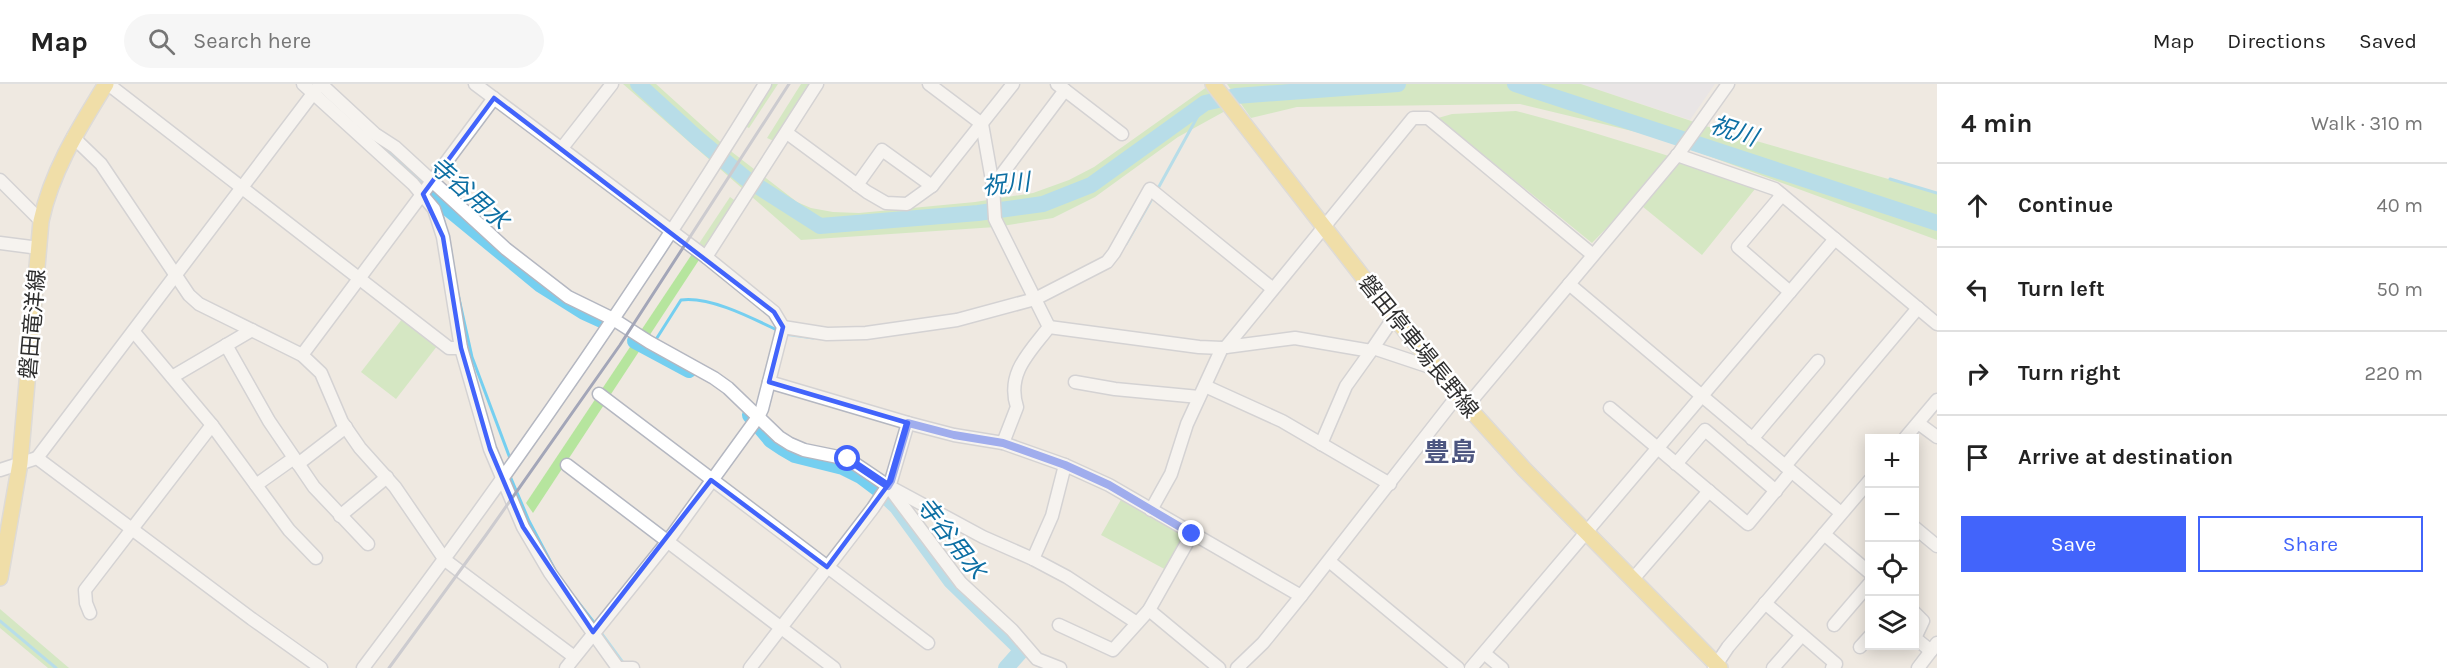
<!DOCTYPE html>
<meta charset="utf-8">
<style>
body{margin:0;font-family:Karla,"Noto Sans JP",sans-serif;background:#f6f6f6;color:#222}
.controls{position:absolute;right:18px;bottom:18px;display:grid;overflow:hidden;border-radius:0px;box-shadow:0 3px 15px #0003}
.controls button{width:54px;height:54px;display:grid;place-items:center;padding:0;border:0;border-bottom:2px solid #e0e0e0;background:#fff;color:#222;font:30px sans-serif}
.stop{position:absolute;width:18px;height:18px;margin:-14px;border:4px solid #4264fb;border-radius:50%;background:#fff}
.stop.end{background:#4264fb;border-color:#fff;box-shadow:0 2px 6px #0008}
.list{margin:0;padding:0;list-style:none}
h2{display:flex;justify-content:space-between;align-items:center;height:78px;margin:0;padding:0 24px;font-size:26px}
h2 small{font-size:20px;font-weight:400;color:#767676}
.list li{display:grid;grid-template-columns:39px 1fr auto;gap:18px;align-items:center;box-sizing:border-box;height:84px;padding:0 24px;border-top:2px solid #e0e0e0}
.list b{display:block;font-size:22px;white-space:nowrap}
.list em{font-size:20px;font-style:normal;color:#767676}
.actions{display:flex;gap:12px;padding:18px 24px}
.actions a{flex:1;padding:14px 0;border:2px solid #4264fb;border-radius:0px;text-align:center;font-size:21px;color:#4264fb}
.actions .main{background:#4264fb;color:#fff}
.icon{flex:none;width:33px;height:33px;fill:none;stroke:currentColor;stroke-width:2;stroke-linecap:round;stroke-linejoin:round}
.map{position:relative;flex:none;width:1937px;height:584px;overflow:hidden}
header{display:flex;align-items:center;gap:36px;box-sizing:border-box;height:84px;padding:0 30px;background:#fff;border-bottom:2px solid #e0e0e0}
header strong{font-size:28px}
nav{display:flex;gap:33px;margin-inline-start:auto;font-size:21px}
.search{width:420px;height:54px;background:#f6f6f6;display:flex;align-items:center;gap:15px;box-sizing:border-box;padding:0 21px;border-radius:33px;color:#767676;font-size:22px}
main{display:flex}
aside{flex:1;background:#fff}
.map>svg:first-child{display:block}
.industrial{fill:#e3e1e8}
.green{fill:#b6e59e}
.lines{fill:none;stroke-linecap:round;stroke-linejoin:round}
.stream{stroke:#75cff0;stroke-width:3}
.river{stroke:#75cff0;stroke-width:16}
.minor-casing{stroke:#b4b7c1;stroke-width:15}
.major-casing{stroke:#c9c9c9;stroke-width:18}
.minor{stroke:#fff;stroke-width:12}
.major{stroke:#f2d163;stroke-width:15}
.rail{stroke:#a3a6b8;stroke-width:3}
.route{stroke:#4264fb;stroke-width:8}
.marked{fill:none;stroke:#4264fb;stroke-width:4.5;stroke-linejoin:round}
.labels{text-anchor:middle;stroke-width:5;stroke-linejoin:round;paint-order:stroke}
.street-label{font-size:22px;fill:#2e2e2e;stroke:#fff}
.water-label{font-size:24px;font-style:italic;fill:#0d6fa3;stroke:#fff}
.quarter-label{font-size:26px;font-weight:bold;fill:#4d5680;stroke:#fff}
</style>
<header>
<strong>Map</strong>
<div class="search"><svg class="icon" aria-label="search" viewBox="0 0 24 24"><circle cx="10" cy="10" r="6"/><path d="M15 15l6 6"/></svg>Search here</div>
<nav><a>Map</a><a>Directions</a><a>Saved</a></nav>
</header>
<main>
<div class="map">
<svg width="1937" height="584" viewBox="0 0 1937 584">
<rect width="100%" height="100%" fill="#efe9e1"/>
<!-- industrial -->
<path class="industrial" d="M1580 0H1715L1690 36Z"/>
<!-- green -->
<g class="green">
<path d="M623 0H656L728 65 797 118 811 124 833 128 859 129 975 118 1033 109 1069 96 1094 83 1211 0 1227 26 1178 53 1095 113 1053 134 996 143 801 156Z"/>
<path d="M766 0H778L749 44 740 40Z"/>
<path d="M801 0H811L776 58 767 54Z"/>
<path d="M1227 0H1581L1718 46 1937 109V156L1657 53 1520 20 1297 23 1251 34Z"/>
<path d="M1516 27C1598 48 1678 76 1759 100L1702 171 1637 118 1664 85 1592 159 1438 34 1452 30Z"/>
<path d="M730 113 737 118 533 429 526 419Z"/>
<path d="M406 230 441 257 396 315 361 288Z"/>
<path d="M1123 412 1192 450 1170 488 1101 451Z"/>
<path d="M0 525 69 584H48L0 544Z"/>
</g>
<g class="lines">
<!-- stream -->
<g class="stream">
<path d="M1890 95 1937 109"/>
<path d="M1156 108 1205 19"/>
<path d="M439 117 444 138"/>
<path d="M1126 160 1153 113"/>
<path d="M450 162 456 200"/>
<path d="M458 210 472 273 511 377"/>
<path d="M784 250 813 254"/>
<path d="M655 257 681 216C710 212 752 234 779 247"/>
<path d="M510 392 529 437 556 488"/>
<path d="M574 513 596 541"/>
<path d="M0 537 56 584"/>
<path d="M599 546 624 580"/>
<path d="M1036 580 1043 584"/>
</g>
<!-- river -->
<g class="river">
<path d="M638 0 697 54 745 94 820 142 978 129 1043 120 1091 101 1205 19 1236 12 1398 0"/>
<path d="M1515 0 1937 139"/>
<path d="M361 44 439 117 541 201 584 228 606 238"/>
<path d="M635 257 689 286"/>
<path d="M750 331 771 356 783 364 795 371 843 383 861 392 877 404 897 423 951 497 1022 566 1006 584"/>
</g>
<defs>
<g id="minor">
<path d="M108 0 449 264H461"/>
<path d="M303 0 413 100 434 125 443 153 461 264 490 365 523 443 550 489 618 584"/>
<path d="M321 0 375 50 395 63 506 165 568 213 613 235 649 258 714 294 728 304 779 353 790 360 804 366 848 375 888 402 961 499 1012 546 1037 575 1060 584"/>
<path d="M475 0 706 173 774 228 783 243 762 325 758 333 668 457 566 584"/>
<path d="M929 0 982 40 993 102 995 135 1049 243"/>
<path d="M1057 0 1122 50"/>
<path d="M787 49 867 108 886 119 907 120 932 102 1013 0"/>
<path d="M73 53 101 80 189 211 199 220 302 271 321 289 342 338 360 364 395 403 445 476 573 572"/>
<path d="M562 64 612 0"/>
<path d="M1677 71 1775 105 1937 240"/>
<path d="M0 96 41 137"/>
<path d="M857 101 882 66 932 102"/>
<path d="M993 102 1065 6"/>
<path d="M1782 111 1738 163 1790 208"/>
<path d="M0 159 39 164"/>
<path d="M706 173 817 0"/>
<path d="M1569 200 1841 429"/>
<path d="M783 243 827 250 866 249 957 236 1035 215 1107 178 1114 169 1150 105 1273 205"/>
<path d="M134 248 212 341 289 446 316 474"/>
<path d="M226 261 269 337 314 403 368 460"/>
<path d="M1226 263 1295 254 1371 267 1394 233"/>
<path d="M1373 264 1436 285"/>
<path d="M302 271 494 14"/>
<path d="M172 293 252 246"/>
<path d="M769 298 908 339 954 351 1003 359 1065 381 1109 401 1301 512"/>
<path d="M1075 298 1115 305 1199 313"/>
<path d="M1205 302 1282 337 1390 400"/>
<path d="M599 310 928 559"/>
<path d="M1467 322 1679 69 1728 0"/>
<path d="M1610 324 1748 440 1791 388"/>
<path d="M1918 339 1937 353"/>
<path d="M1905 354 1937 316"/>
<path d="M1752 355 1818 277"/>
<path d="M1003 359 1017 323C1006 289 1030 268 1049 243L1199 263 1222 264"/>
<path d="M1321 360 1346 302 1371 267"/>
<path d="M37 374 318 3"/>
<path d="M298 380 346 343"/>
<path d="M1676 380 1705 346 1776 407"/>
<path d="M567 381 834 584"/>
<path d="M1785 382 1918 224"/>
<path d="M0 386 37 374 252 535 321 584"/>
<path d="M256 401 294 374"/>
<path d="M894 405 983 453 1033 475 1067 493 1137 539"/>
<path d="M1151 426 1171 390 1187 340 1222 264 1226 263 1413 34H1428L1593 171"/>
<path d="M340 432 387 393"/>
<path d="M1914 443 1937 462"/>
<path d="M1824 450 1870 489"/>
<path d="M1033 475 1052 432 1065 381"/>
<path d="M1329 477 1458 584"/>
<path d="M1633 495 1709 407"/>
<path d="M1765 519 1836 580 1832 584"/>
<path d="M1149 526 1219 584"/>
<path d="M1914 528 1923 537 1915 554 1931 567"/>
<path d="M90 529 86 519 85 506 212 341"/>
<path d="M1059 541 1113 566 1149 526 1192 450"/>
<path d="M1834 541 1870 499"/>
<path d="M1860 563 1870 552"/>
<path d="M1484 569 1502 584"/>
<path d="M363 584C506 395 641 201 765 0"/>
<path d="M618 584H633"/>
<path d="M750 584 873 424 891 397 908 339"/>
<path d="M1237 584 1263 559 1301 512 1458 311"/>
<path d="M1471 584 1835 155"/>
<path d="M1714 584 1728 563 1870 396"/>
<path d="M1773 584 1802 551"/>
<path d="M1918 584 1937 559"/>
</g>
<g id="major">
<path d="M1213 0 1394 233 1467 322 1524 385 1720 584"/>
<path d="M0 494 20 379 41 137C52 86 79 44 106 0"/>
</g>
</defs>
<!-- minor casing -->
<use href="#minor" class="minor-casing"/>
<!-- major casing -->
<use href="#major" class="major-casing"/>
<!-- minor -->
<use href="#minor" class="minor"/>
<!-- major -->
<use href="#major" class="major"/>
<!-- rail -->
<path class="rail" d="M389 584 486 451 620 261 789 0"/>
</g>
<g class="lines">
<!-- route -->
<path class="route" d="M848 375 888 402 891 397 908 339 954 351 1003 359 1065 381 1109 401 1192 450"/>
</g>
<!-- marked area -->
<path d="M0 0H1937V584H0ZM494 14 774 228 783 243 769 298 908 339 891 397 827 483 711 396 593 548 523 443 490 365 461 264 443 153 423 110Z" fill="#efe9e1" fill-opacity=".55" fill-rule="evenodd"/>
<path class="marked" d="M494 14 774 228 783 243 769 298 908 339 891 397 827 483 711 396 593 548 523 443 490 365 461 264 443 153 423 110Z"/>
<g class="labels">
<!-- street labels -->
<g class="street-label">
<text transform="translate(32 240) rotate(-85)" y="8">磐田竜洋線</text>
<text transform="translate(1419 262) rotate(51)" y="8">磐田停車場長野線</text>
</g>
<!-- water labels -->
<g class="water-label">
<text transform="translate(1734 47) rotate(18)" y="8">祝川</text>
<text transform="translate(1006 100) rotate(-6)" y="8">祝川</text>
<text transform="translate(469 109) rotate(41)" y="8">寺谷用水</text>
<text transform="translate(951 454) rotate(52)" y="8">寺谷用水</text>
</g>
<!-- quarter labels -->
<g class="quarter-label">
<text x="1450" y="377">豊島</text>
</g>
</g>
</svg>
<div class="controls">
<button>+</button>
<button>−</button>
<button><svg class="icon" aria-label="locate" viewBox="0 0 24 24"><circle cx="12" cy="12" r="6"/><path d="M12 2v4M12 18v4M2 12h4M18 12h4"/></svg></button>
<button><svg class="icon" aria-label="layers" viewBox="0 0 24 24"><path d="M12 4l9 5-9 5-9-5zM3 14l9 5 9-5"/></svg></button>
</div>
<div class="stop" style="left:848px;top:375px"></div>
<div class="stop end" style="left:1192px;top:450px"></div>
</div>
<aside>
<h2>4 min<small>Walk · 310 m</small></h2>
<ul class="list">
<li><svg class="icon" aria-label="ahead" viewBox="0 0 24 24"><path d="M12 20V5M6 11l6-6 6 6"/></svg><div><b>Continue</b></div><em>40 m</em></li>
<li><svg class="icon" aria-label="left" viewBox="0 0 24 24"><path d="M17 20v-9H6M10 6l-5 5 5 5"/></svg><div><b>Turn left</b></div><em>50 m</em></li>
<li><svg class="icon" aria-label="right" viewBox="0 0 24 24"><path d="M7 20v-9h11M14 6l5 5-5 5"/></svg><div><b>Turn right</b></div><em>220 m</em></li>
<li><svg class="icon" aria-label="arrive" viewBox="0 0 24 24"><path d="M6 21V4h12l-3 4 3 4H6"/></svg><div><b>Arrive at destination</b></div></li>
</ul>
<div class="actions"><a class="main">Save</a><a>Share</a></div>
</aside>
</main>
